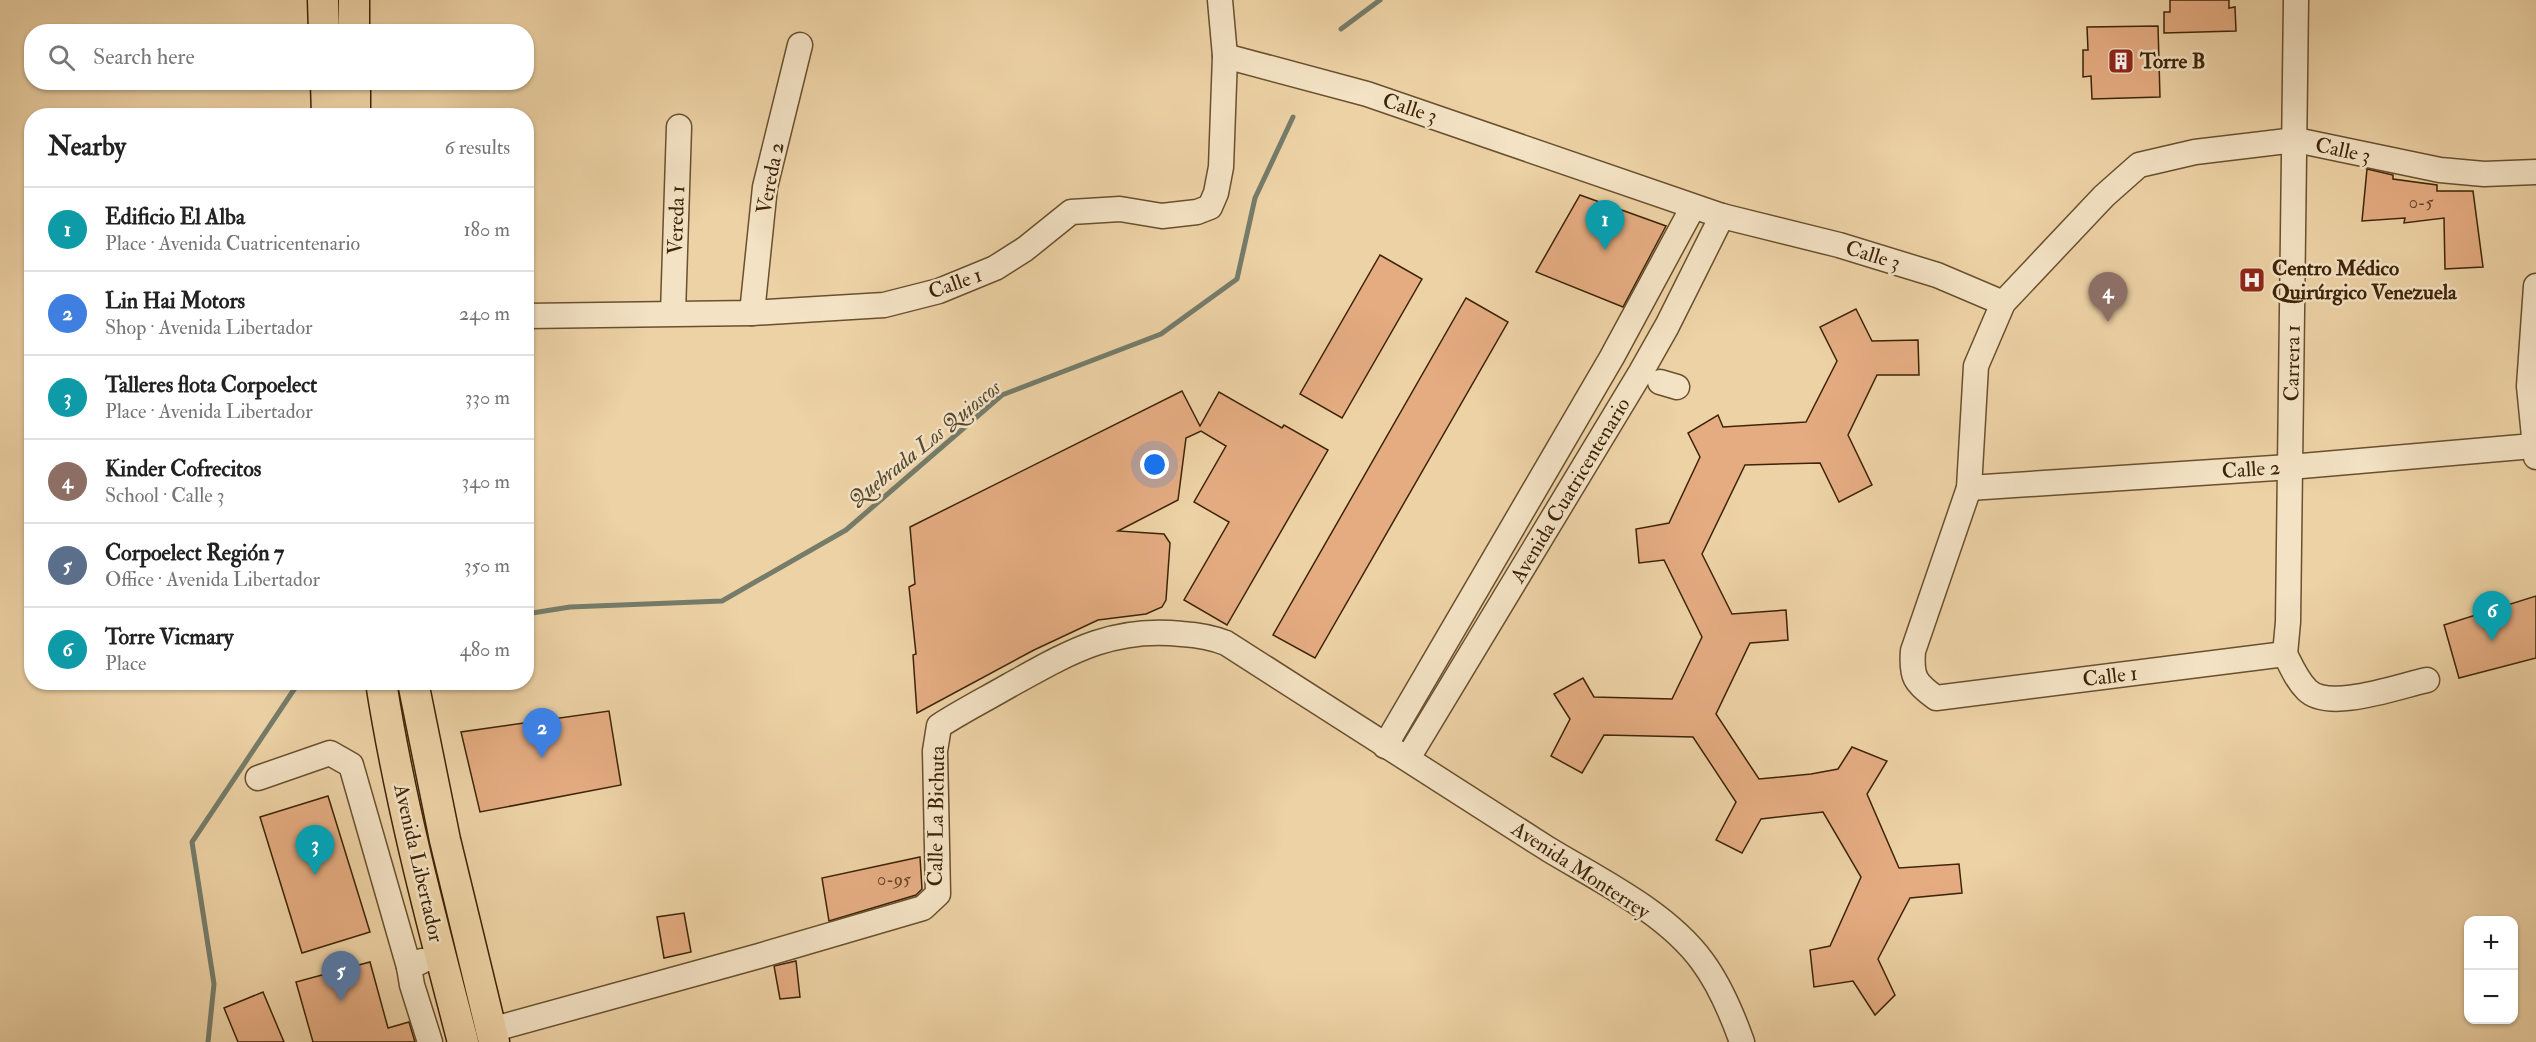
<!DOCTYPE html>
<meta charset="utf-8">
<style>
body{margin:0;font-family:"IM FELL Double Pica",serif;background:#f6f6f6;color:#222}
.controls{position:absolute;right:18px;bottom:18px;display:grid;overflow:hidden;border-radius:12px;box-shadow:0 2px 4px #0004}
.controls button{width:54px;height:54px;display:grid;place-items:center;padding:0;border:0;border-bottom:2px solid #e0e0e0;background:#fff;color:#222;font:30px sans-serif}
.you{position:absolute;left:1155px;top:465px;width:21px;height:21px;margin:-15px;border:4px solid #fff;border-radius:50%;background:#1a73e8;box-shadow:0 0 0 9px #1a73e833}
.badge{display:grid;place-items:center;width:39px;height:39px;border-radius:50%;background:#d93025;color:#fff;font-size:20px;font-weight:700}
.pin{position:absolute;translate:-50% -50px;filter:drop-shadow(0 2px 3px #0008)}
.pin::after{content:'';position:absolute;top:32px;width:21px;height:18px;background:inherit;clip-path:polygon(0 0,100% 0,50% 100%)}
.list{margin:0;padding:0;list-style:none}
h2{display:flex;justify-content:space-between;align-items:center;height:78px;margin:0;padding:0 24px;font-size:26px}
h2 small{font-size:20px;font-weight:400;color:#767676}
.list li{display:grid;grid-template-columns:39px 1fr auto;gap:18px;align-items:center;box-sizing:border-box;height:84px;padding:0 24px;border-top:2px solid #e0e0e0}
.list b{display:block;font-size:22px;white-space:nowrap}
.list p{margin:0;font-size:20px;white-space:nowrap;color:#767676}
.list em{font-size:20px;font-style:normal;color:#767676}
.icon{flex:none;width:33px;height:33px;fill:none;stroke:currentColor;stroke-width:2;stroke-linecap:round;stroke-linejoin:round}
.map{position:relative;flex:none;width:2536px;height:1042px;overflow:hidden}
.search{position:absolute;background:#fff;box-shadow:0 2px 4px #0004;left:24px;top:24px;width:510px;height:66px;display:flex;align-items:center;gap:15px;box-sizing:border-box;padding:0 21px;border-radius:24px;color:#767676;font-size:22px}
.panel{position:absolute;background:#fff;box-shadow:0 2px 4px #0004;left:24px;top:108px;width:510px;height:582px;border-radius:24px}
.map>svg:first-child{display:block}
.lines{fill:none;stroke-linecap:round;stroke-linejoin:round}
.stream{stroke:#757c6a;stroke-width:5}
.building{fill:#e5ac82;stroke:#3d2407;stroke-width:1.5}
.minor-casing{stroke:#69502e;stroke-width:27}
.major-casing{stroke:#3d2407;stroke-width:33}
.minor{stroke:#f3e2c4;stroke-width:24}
.major{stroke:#edd2a5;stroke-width:30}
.labels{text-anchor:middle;stroke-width:5;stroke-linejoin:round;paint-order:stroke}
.number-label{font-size:18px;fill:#674626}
.poi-label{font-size:21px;font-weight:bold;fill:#3d2407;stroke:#f3e2c4;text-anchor:start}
.street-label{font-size:21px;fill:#3d2407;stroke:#f3e2c4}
.water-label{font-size:22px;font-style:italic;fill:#544830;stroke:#f3e2c4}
</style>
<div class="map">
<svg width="2536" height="1042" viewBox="0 0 2536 1042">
<rect width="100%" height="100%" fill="#edd2a5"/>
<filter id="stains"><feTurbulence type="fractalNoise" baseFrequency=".00333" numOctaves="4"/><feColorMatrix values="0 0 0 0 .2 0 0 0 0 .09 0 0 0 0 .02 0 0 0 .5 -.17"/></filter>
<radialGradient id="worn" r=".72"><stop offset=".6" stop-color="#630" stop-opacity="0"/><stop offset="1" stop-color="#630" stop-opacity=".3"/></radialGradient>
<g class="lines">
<!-- stream -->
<g class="stream">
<path d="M1341 29 1380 0"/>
<path d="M526 614 570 607 722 601 846 530 1002 395 1161 334 1237 279 1255 198 1293 117"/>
<path d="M208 1042 214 984 192 842 299 682"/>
</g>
</g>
<!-- building -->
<g class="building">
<path d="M2170 0H2229V8L2235 7 2236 31 2164 33V12H2170Z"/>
<path d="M2158 26 2160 97 2092 99 2091 76 2083 77V50H2088L2087 27Z"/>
<path d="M2367 169 2393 175V179L2437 185V191H2473L2483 267 2445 269 2444 218 2404 223 2405 218 2362 221Z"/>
<path d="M1580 195 1666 226 1623 307 1536 272Z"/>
<path d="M1380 255 1422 279 1342 418 1300 394Z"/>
<path d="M1466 298 1508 322 1315 658 1273 635Z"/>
<path d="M1856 309 1872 341 1918 340 1919 375H1877L1848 435 1872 485 1839 502 1820 463 1745 465 1702 554 1732 614 1786 610 1788 640 1750 643 1716 714 1759 779 1811 774 1838 769 1852 747 1887 761 1867 794 1899 868 1959 864 1962 893 1910 898 1878 959 1895 995 1875 1015 1853 981 1814 987 1810 950 1830 946 1861 877 1823 812 1761 819 1742 853 1716 840 1736 802 1693 737 1604 735 1582 773 1551 756 1570 719 1554 694 1583 678 1594 697 1672 699 1702 637 1664 560 1639 563 1636 529 1669 523 1700 457 1688 433 1718 415 1723 427 1806 422 1837 361 1820 327Z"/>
<path d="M1182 391 1200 426 1219 392 1282 428 1284 425 1328 450 1227 625 1184 600 1229 522 1194 502 1226 446 1201 431 1186 438 1178 500 1118 531 1164 534 1170 543 1166 600 1162 607 1146 614 1098 620 1034 650 917 713 913 655 916 654 909 587 915 584 910 527Z"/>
<path d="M2536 596V658L2459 678 2444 625Z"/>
<path d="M609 711 621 785 480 812 461 732Z"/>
<path d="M328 796 370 932 302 953 260 817Z"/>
<path d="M920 857 922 889 916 895 829 921 822 878Z"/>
<path d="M684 913 691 952 664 958 657 917Z"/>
<path d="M796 961 800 997 780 999 774 966Z"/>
<path d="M370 962 388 1028 409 1022 415 1042H313L296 982Z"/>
<path d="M263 992 284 1042H238L224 1008Z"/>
</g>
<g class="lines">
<defs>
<g id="minor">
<path d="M1225 56 1367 94 1722 216 1839 245 1937 275 2003 303"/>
<path d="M2536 286 2529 386 2536 457"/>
<path d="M673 313 679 127"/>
<path d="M752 313 765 187 800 45"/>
<path d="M526 316 752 313 884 305 939 291 995 268 1025 249 1071 212 1120 209 1162 216 1197 212 1210 207 1216 193 1221 167 1225 56 1220 0"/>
<path d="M1660 382 1677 387"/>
<path d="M1969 488 2290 467 2533 446"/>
<path d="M2285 654 1936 698C1915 683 1911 677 1913 651L1969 488 1976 366 2003 303 2104 196 2139 165 2195 152 2296 140 2440 170 2484 174 2536 172"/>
<path d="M2285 654 2288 622 2296 0"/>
<path d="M2285 654C2291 666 2297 680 2307 690 2329 712 2399 686 2427 680"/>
<path d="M1385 746 1612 357 1693 207"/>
<path d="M1408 758 1641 372 1667 326 1722 216"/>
<path d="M258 778 330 753 351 765 409 967"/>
<path d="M422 961 409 967 412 985 430 1042"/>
<path d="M491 1030 759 956 923 908 938 894 935 751 939 726C962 711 986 699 1010 685 1068 653 1112 626 1182 634 1198 635 1211 637 1226 643 1333 712 1440 781 1548 849 1599 880 1666 912 1702 961 1720 985 1732 1014 1742 1042"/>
</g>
<g id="major">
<path d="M323 0 324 32"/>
<path d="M354 0V32"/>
<path d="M326 82 327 116"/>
<path d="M355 82V116"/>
<path d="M381 682C400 804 432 923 463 1042"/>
<path d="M413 682 445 840 494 1042"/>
</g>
</defs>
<!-- minor casing -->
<use href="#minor" class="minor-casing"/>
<!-- major casing -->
<use href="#major" class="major-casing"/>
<!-- minor -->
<use href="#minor" class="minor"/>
<!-- major -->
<use href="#major" class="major"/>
</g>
<!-- icons -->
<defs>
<symbol id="building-square" viewBox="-11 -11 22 22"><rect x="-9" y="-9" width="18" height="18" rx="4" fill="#8f2418" stroke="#f3e2c4"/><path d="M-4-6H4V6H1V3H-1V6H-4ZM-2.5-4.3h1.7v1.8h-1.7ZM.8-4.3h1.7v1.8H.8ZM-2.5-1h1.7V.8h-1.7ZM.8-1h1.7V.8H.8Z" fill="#fff"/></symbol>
<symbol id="hospital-square" viewBox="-11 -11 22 22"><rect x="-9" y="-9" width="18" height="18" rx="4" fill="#8f2418" stroke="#f3e2c4"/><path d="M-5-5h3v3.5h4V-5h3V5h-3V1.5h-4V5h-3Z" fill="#fff"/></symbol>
</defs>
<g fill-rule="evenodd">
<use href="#building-square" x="2106" y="46" width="30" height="30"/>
<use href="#hospital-square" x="2237" y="265" width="30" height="30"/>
</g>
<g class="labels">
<!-- number labels -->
<g class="number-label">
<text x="2421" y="208">0-5</text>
<text x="894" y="885">0-95</text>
</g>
<!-- poi labels -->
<g class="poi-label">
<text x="2140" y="68">Torre B</text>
<text x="2272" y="275">Centro Médico<tspan x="2272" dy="24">Quirúrgico Venezuela</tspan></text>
</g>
<!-- street labels -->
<g class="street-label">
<text transform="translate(1410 108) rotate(18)" y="7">Calle 3</text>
<text transform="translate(2343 150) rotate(12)" y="7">Calle 3</text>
<text transform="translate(770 178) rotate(-79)" y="7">Vereda 2</text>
<text transform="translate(676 220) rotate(-88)" y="7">Vereda 1</text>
<text transform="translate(1873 255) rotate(17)" y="7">Calle 3</text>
<text transform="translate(955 283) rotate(-20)" y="7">Calle 1</text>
<text transform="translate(2292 363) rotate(-89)" y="7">Carrera 1</text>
<text transform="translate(2251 469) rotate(-4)" y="7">Calle 2</text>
<text transform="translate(1570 490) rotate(-59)" y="7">Avenida Cuatricentenario</text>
<text transform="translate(2110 676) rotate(-7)" y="7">Calle 1</text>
<text transform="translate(936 816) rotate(-89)" y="7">Calle La Bichuta</text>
<text transform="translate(419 863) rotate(77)" y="7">Avenida Libertador</text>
<text transform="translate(1581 870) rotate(33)" y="7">Avenida Monterrey</text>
</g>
<!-- water labels -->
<g class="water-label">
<text transform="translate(924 443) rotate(-39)" y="8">Quebrada Los Quioscos</text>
</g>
</g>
<rect width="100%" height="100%" filter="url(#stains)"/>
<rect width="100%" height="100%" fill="url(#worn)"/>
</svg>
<div class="controls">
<button>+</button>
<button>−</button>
</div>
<div class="you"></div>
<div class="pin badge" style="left:1605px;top:250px;background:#0f9aa8">1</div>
<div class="pin badge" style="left:542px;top:758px;background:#3f7fe0">2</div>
<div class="pin badge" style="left:315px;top:875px;background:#0f9aa8">3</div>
<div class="pin badge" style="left:2108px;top:322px;background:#8d6e63">4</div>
<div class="pin badge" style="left:341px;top:1001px;background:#5c6f8a">5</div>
<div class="pin badge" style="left:2492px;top:641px;background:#0f9aa8">6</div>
<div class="search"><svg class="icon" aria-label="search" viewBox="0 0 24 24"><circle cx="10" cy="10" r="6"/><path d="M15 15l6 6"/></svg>Search here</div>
<section class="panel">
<h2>Nearby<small>6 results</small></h2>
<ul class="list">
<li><span class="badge" style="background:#0f9aa8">1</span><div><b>Edificio El Alba</b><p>Place · Avenida Cuatricentenario</p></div><em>180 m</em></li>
<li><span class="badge" style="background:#3f7fe0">2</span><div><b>Lin Hai Motors</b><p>Shop · Avenida Libertador</p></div><em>240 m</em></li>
<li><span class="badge" style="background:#0f9aa8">3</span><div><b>Talleres flota Corpoelect</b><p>Place · Avenida Libertador</p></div><em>330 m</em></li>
<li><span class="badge" style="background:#8d6e63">4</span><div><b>Kinder Cofrecitos</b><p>School · Calle 3</p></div><em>340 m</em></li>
<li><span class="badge" style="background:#5c6f8a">5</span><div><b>Corpoelect Región 7</b><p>Office · Avenida Libertador</p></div><em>350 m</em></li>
<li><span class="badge" style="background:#0f9aa8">6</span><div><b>Torre Vicmary</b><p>Place</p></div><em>480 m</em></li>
</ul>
</section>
</div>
